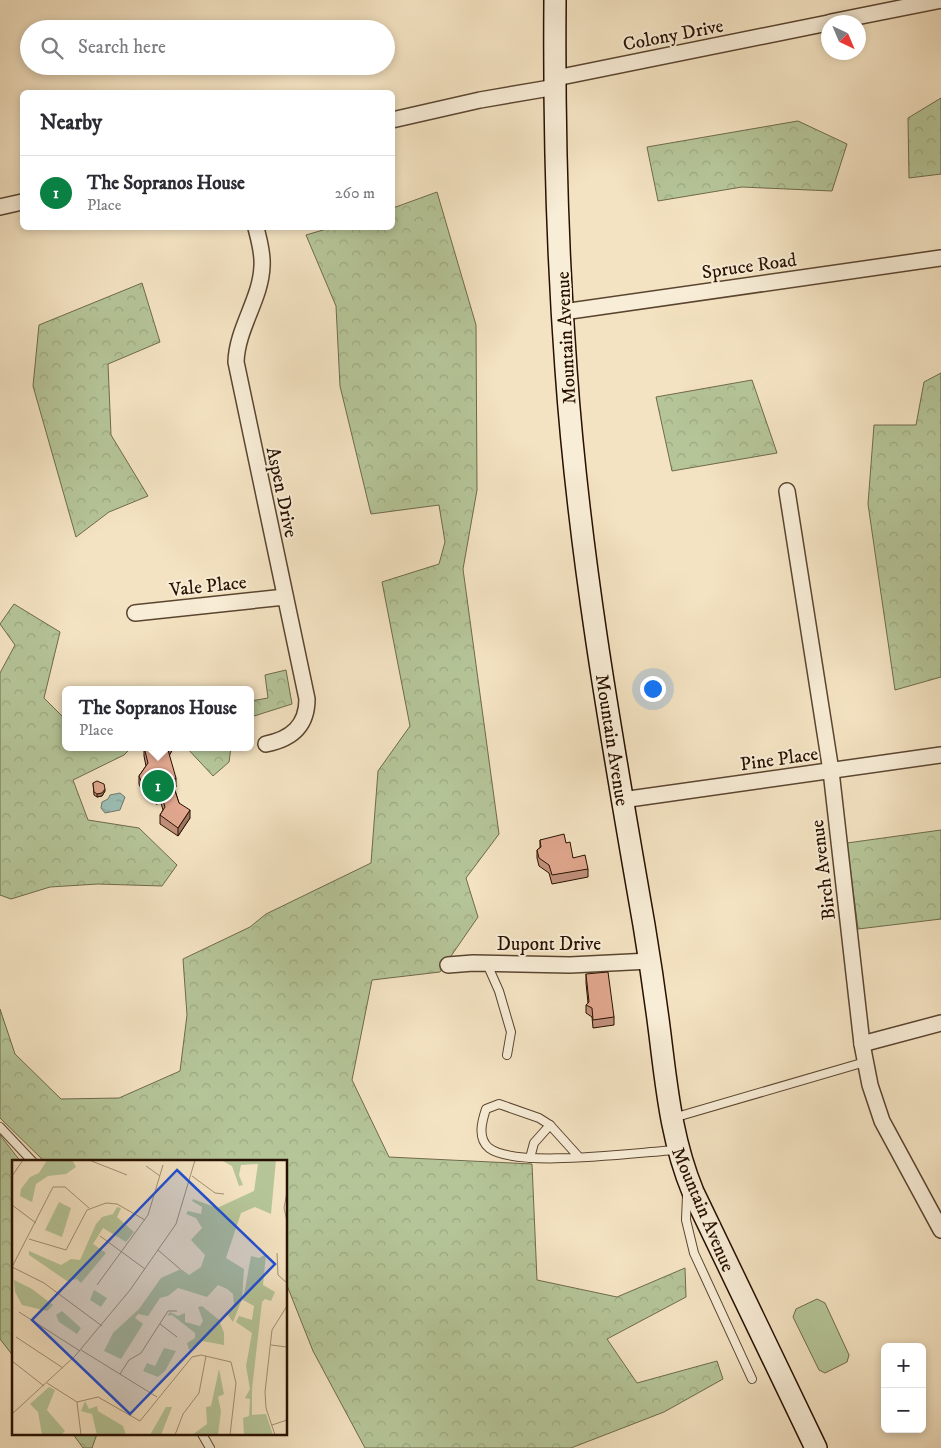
<!DOCTYPE html>
<meta charset="utf-8">
<style>
body{margin:0;font-family:"IM FELL DW Pica",serif;background:#f2f2f3;color:#2b2b33}
.controls{position:absolute;right:15px;bottom:15px;display:grid;overflow:hidden;border-radius:8px;box-shadow:0 2px 8px #0003}
.controls button{width:45px;height:45px;display:grid;place-items:center;padding:0;border:0;border-bottom:1px solid #e1e1e2;background:#fff;color:#2b2b33;font:25px sans-serif}
.compass{position:absolute;left:821px;top:15px;width:45px;height:45px;border-radius:50%;background:#fff;box-shadow:0 2px 8px #0003;rotate:136deg}
.you{position:absolute;left:652px;top:688px;width:18px;height:18px;margin:-12px;border:4px solid #fff;border-radius:50%;background:#1a73e8;box-shadow:0 0 0 8px #1a73e833}
.badge{display:grid;place-items:center;width:32px;height:32px;border-radius:50%;background:#0b8043;color:#fff;font-size:16px;font-weight:700}
.pin{position:absolute;translate:-50% -50%;border:2px solid #fff;box-shadow:0 1px 5px #0006}
.popup{position:absolute;left:62px;top:686px;width:192px;height:65px;box-sizing:border-box;display:grid;place-content:center;border-radius:8px;background:#fff;filter:drop-shadow(0 1px 4px #0005);font-size:16px;white-space:nowrap;color:#7c7c81}
.popup b{font-size:19px;color:#2b2b33}
.popup::after{content:'';position:absolute;left:50%;top:100%;margin-left:-10px;border:10px solid transparent;border-top-color:#fff}
.list{margin:0;padding:0;list-style:none}
h2{display:flex;justify-content:space-between;align-items:center;height:65px;margin:0;padding:0 20px;font-size:21px}
h2 small{font-size:16px;font-weight:400;color:#7c7c81}
.list li{display:grid;grid-template-columns:32px 1fr auto;gap:15px;align-items:center;box-sizing:border-box;height:75px;padding:0 20px;border-top:1px solid #e1e1e2}
.list b{display:block;font-size:19px;white-space:nowrap}
.list p{margin:0;font-size:16px;white-space:nowrap;color:#7c7c81}
.list em{font-size:16px;font-style:normal;color:#7c7c81}
.icon{flex:none;width:28px;height:28px;fill:none;stroke:currentColor;stroke-width:2;stroke-linecap:round;stroke-linejoin:round}
.map{position:relative;flex:none;width:941px;height:1448px;overflow:hidden}
.search{position:absolute;background:#fff;box-shadow:0 2px 8px #0003;left:20px;top:20px;width:375px;height:55px;display:flex;align-items:center;gap:12px;box-sizing:border-box;padding:0 18px;border-radius:28px;color:#7c7c81;font-size:19px}
.panel{position:absolute;background:#fff;box-shadow:0 2px 8px #0003;left:20px;top:90px;width:375px;height:140px;border-radius:8px}
.map>svg:first-child{display:block}
.forest{fill:url(#forest-crowns);stroke:#6e6a4c}
.garden{fill:#b5c598;stroke:#6e6a4c}
.water{fill:url(#water-ripples);stroke:#6e786d}
.lines{fill:none;stroke-linecap:round;stroke-linejoin:round}
.lane-casing{stroke:#5b4530;stroke-width:10}
.street-casing{stroke:#5b4530;stroke-width:18}
.secondary-casing{stroke:#281000;stroke-width:24}
.lane{stroke:#f8edd7;stroke-width:8}
.street{stroke:#f8edd7;stroke-width:15}
.secondary{stroke:#f8edd7;stroke-width:21}
.wall{fill:#c2907b;stroke:#281000}
.shaded-wall{fill:#9e7664;stroke:#281000}
.building{fill:#e1a88f;stroke:#281000}
.labels{text-anchor:middle;stroke-width:4;stroke-linejoin:round;paint-order:stroke}
.street-label{font-size:19px;fill:#281000;stroke:#f8edd7}
.inset-road{fill:none;stroke:#a28f74;stroke-width:1}
.view{fill:#1d4ed8;fill-opacity:0.15;stroke:#1d4ed8;stroke-width:2.5}
.inset-edge{fill:none;stroke:#281000;stroke-width:2.5}
</style>
<div class="map">
<svg width="941" height="1448" viewBox="0 0 941 1448">
<defs>
<pattern id="forest-crowns" width="20" height="18" patternUnits="userSpaceOnUse" patternTransform="scale(1.25)"><rect width="20" height="18" fill="#b5c598"/><path d="M2 6a3 3 0 1 1 6 0M12 15a3 3 0 1 1 6 0" fill="none" stroke="#9ca881"/></pattern>
<pattern id="water-ripples" width="26" height="14" patternUnits="userSpaceOnUse" patternTransform="scale(1.25)"><rect width="26" height="14" fill="#9cbeb5"/><path d="M2 4q2-2 4 0t4 0M15 11q2-2 4 0t4 0" fill="none" stroke="#86a29a"/></pattern>
</defs>
<rect width="100%" height="100%" fill="#f4e3c2"/>
<filter id="stains"><feTurbulence type="fractalNoise" baseFrequency=".004" numOctaves="4"/><feColorMatrix values="0 0 0 0 .2 0 0 0 0 .09 0 0 0 0 .02 0 0 0 .5 -.17"/></filter>
<radialGradient id="worn" r=".72"><stop offset=".6" stop-color="#630" stop-opacity="0"/><stop offset="1" stop-color="#630" stop-opacity=".3"/></radialGradient>
<!-- forest -->
<g class="forest">
<path d="M941 98V174L909 178 908 118Z"/>
<path d="M798 121 847 144 832 191 742 187 658 201 647 147Z"/>
<path d="M437 192 476 325 477 490 463 569 499 834 466 878 478 917 440 972 372 980 352 1080 389 1157 532 1164 537 1280 617 1297 685 1268 686 1297 607 1339 637 1383 717 1361 723 1379 664 1412 571 1448H365L313 1351 286 1283V1162H45L0 1118V1009L15 1054 61 1099 119 1098 180 1071 187 1015 183 959 250 927 266 914 371 863 378 771 410 726 382 582 439 564 445 542 439 505 371 514 340 386 336 306 306 235 330 228H392L393 208Z"/>
<path d="M142 283 160 342 108 364 111 435 148 496 109 512 76 537 33 386 39 325Z"/>
<path d="M941 373V677L895 690 868 504 874 425H916L924 382Z"/>
<path d="M752 380 777 453 672 471 656 397Z"/>
<path d="M14 604 60 632 44 698 65 719 66 747H132L124 755 73 780 88 820 139 828 177 865 162 886 98 884 50 887 11 899 0 895V673L15 645 0 624Z"/>
<path d="M286 670 292 704 251 717V701L268 698 265 675Z"/>
<path d="M186 747H231L229 762 213 776Z"/>
<path d="M941 830V919L858 929 847 843Z"/>
<path d="M0 1135 21 1162H14V1357L0 1339Z"/>
<path d="M73 1434H97L92 1448H83Z"/>
</g>
<!-- garden -->
<path class="garden" d="M817 1299 825 1303 849 1355 847 1362 825 1373 819 1370 793 1317 796 1309Z"/>
<!-- water -->
<path class="water" d="M120 793 125 797 120 810 105 813 101 808 102 802 108 799 110 795Z"/>
<g class="lines">
<defs>
<g id="lane">
<path d="M487 964 499 991 511 1032 507 1055"/>
<path d="M673 1118 865 1062"/>
<path d="M0 1127 33 1162"/>
<path d="M578 1156 550 1125 539 1118 499 1104 486 1109C482 1121 477 1138 489 1148 517 1169 638 1152 677 1150"/>
<path d="M530 1158 534 1143 550 1125"/>
<path d="M687 1195 686 1220 694 1253 752 1379"/>
<path d="M202 1434 210 1448"/>
</g>
<g id="street">
<path d="M831 22 941 0"/>
<path d="M556 78 828 23"/>
<path d="M392 120 480 100 556 87"/>
<path d="M0 207 22 202"/>
<path d="M256 228C259 240 263 253 262 266 261 299 237 328 236 362L307 699C307 726 291 739 266 744"/>
<path d="M563 312 941 258"/>
<path d="M787 491 831 771 862 1044 870 1085 882 1121 941 1230"/>
<path d="M135 613 285 597"/>
<path d="M622 800 941 755"/>
<path d="M448 965 473 963 570 965 650 961"/>
<path d="M862 1044 941 1023"/>
</g>
<path id="secondary" d="M555 0C554 122 557 247 566 369 579 556 612 741 644 925 651 967 657 1009 662 1051 668 1100 674 1146 693 1192L816 1448"/>
</defs>
<!-- lane casing -->
<use href="#lane" class="lane-casing"/>
<!-- street casing -->
<use href="#street" class="street-casing"/>
<!-- secondary casing -->
<use href="#secondary" class="secondary-casing"/>
<!-- lane -->
<use href="#lane" class="lane"/>
<!-- street -->
<use href="#street" class="street"/>
<!-- secondary -->
<use href="#secondary" class="secondary"/>
</g>
<!-- wall -->
<g class="wall">
<path d="M174 747 169 755 176 787H174L179 803 190 818 178 836 160 824V815L163 810 161 803 156 804 153 798 142 791 139 784V776L146 766 144 756V748Z"/>
<path d="M93 783 105 791 102 796 97 797 94 795Z"/>
<path d="M540 840 566 843 573 858 588 869V877L552 884 549 873 539 866 537 858V850L540 848Z"/>
<path d="M586 974 614 1017V1025L593 1028 592 1017 586 1013V1005L588 1003 586 983Z"/>
</g>
<!-- shaded-wall -->
<g class="shaded-wall">
<path d="M169 747H174L168 758V750Z"/>
<path d="M176 778V787H174V779Z"/>
<path d="M105 789V791L102 796 97 797V794Z"/>
<path d="M161 794V803L156 804V795Z"/>
<path d="M190 810V818L178 836V828Z"/>
</g>
<!-- building -->
<g class="building">
<path d="M144 747H169L168 750 176 778 174 779V788L179 803 190 810 178 828 160 815 165 807 161 794 156 795 153 789 142 783 139 776 148 763Z"/>
<path d="M97 781 104 784 105 789 102 793 97 794 94 792 93 783Z"/>
<path d="M564 834 566 843 570 842 573 858 585 855 588 869 552 875 549 865 539 858 537 850 541 847 540 840Z"/>
<path d="M608 972 614 1017 593 1020 592 1008 586 1005 589 1002 586 974Z"/>
</g>
<g class="labels">
<!-- street labels -->
<g class="street-label">
<text transform="translate(673 34) rotate(-11)" y="7">Colony Drive</text>
<text transform="translate(749 265) rotate(-8)" y="7">Spruce Road</text>
<text transform="translate(565 338) rotate(-93)" y="7">Mountain Avenue</text>
<text transform="translate(283 492) rotate(78)" y="7">Aspen Drive</text>
<text transform="translate(208 585) rotate(-6)" y="7">Vale Place</text>
<text transform="translate(613 740) rotate(81)" y="7">Mountain Avenue</text>
<text transform="translate(779 758) rotate(-8)" y="7">Pine Place</text>
<text transform="translate(822 870) rotate(-97)" y="7">Birch Avenue</text>
<text x="549" y="950">Dupont Drive</text>
<text transform="translate(704 1209) rotate(67)" y="7">Mountain Avenue</text>
</g>
</g>
<!-- overview -->
<g transform="translate(12 1160)">
<rect width="275" height="275" fill="#f4e3c2"/>
<path d="M35 0H60L64 7 54 14 36 16 24 24 20 42 8 36 9 29 18 17 27 13ZM209 0H264L259 54 243 47 229 53 214 98 232 109 230 139 221 162 216 155 222 144 221 134 215 129 206 125 195 137 166 128 156 136 148 138 136 156 126 154 123 158 131 164 109 199 92 191 101 173 127 149 149 118 169 109 177 115 189 107 193 95 179 80 190 68 184 58 174 54 176 51 189 54 190 47 180 41 181 39 205 48 242 31 246 4 229 5 227 15 231 25 227 26 220 6ZM47 42 59 48 50 77 33 70ZM105 47 109 48 105 57 122 72 114 82 91 68 81 84 94 93 69 123 65 119 55 121 17 95V91L49 105 59 99 68 100 84 64 90 57 101 54ZM254 94 251 125 263 132 259 141 253 139 250 142 240 229V255L254 254 261 275H232L231 258 237 256 238 239 233 238 238 229 234 206 240 173 224 162 227 156 240 160 242 146 231 140 239 96 247 98ZM2 120 20 129 41 145 35 151 10 145 3 132ZM82 130 95 138 89 147 78 140ZM190 146 207 160 212 173V185L190 181 177 190 175 183 183 178V173L160 155 155 156 158 152 166 156 173 153V162L188 166 191 161 186 147ZM50 151 69 168 65 174 47 162 44 155ZM152 188 164 191 153 211 146 217 131 211 135 203 143 206ZM207 209 212 234 206 237 209 251 206 275H180L195 264 194 247 199 246ZM37 227 43 230 35 250 53 271 49 275H30L26 252 18 244ZM73 241 77 249 85 246 86 251 111 266 114 275H85L80 254 69 251ZM154 247H160L149 275H138Z" fill="#b5c598"/>
<path class="inset-road" d="M77 0 115 15M134 6 148 16M0 16 11 0M180 16 203 33 212 34M275 32 272 48 275 61M0 45 24 63M88 76 133 109M17 79 54 90 75 50 94 43 105 44 133 60M146 90 168 109M265 93 266 115 275 123M0 107 41 27H53L77 48M0 107 32 123 90 166M85 125 136 55 151 5M7 152 68 191M148 164 165 177M4 177 51 208M259 185 275 187M69 190 145 237M0 201 32 226M108 214 117 200 129 193 156 151H165M35 223 65 242 86 237 128 261 180 197 189 195 219 202 224 223 218 275M65 242 69 275M0 254 63 196 118 130 164 64 183 0M260 265 275 260M163 275 171 254 187 233 194 196M263 275 254 248 253 232 260 170 275 146"/>
<path class="view" d="M165 10 263 104 118 254 20 160Z"/>
<rect width="275" height="275" class="inset-edge"/>
</g>
<rect width="100%" height="100%" filter="url(#stains)"/>
<rect width="100%" height="100%" fill="url(#worn)"/>
</svg>
<div class="controls">
<button>+</button>
<button>−</button>
</div>
<svg class="compass" viewBox="-18 -18 36 36"><path d="M0-13l5 13h-10z" fill="#e53935"/><path d="M0 13l5-13h-10z" fill="#7c7c81"/></svg>
<div class="you"></div>
<div class="pin badge" style="left:158px;top:786px">1</div>
<div class="popup"><b>The Sopranos House</b>Place</div>
<div class="search"><svg class="icon" aria-label="search" viewBox="0 0 24 24"><circle cx="10" cy="10" r="6"/><path d="M15 15l6 6"/></svg>Search here</div>
<section class="panel">
<h2>Nearby<small></small></h2>
<ul class="list">
<li><span class="badge">1</span><div><b>The Sopranos House</b><p>Place</p></div><em>260 m</em></li>
</ul>
</section>
</div>
